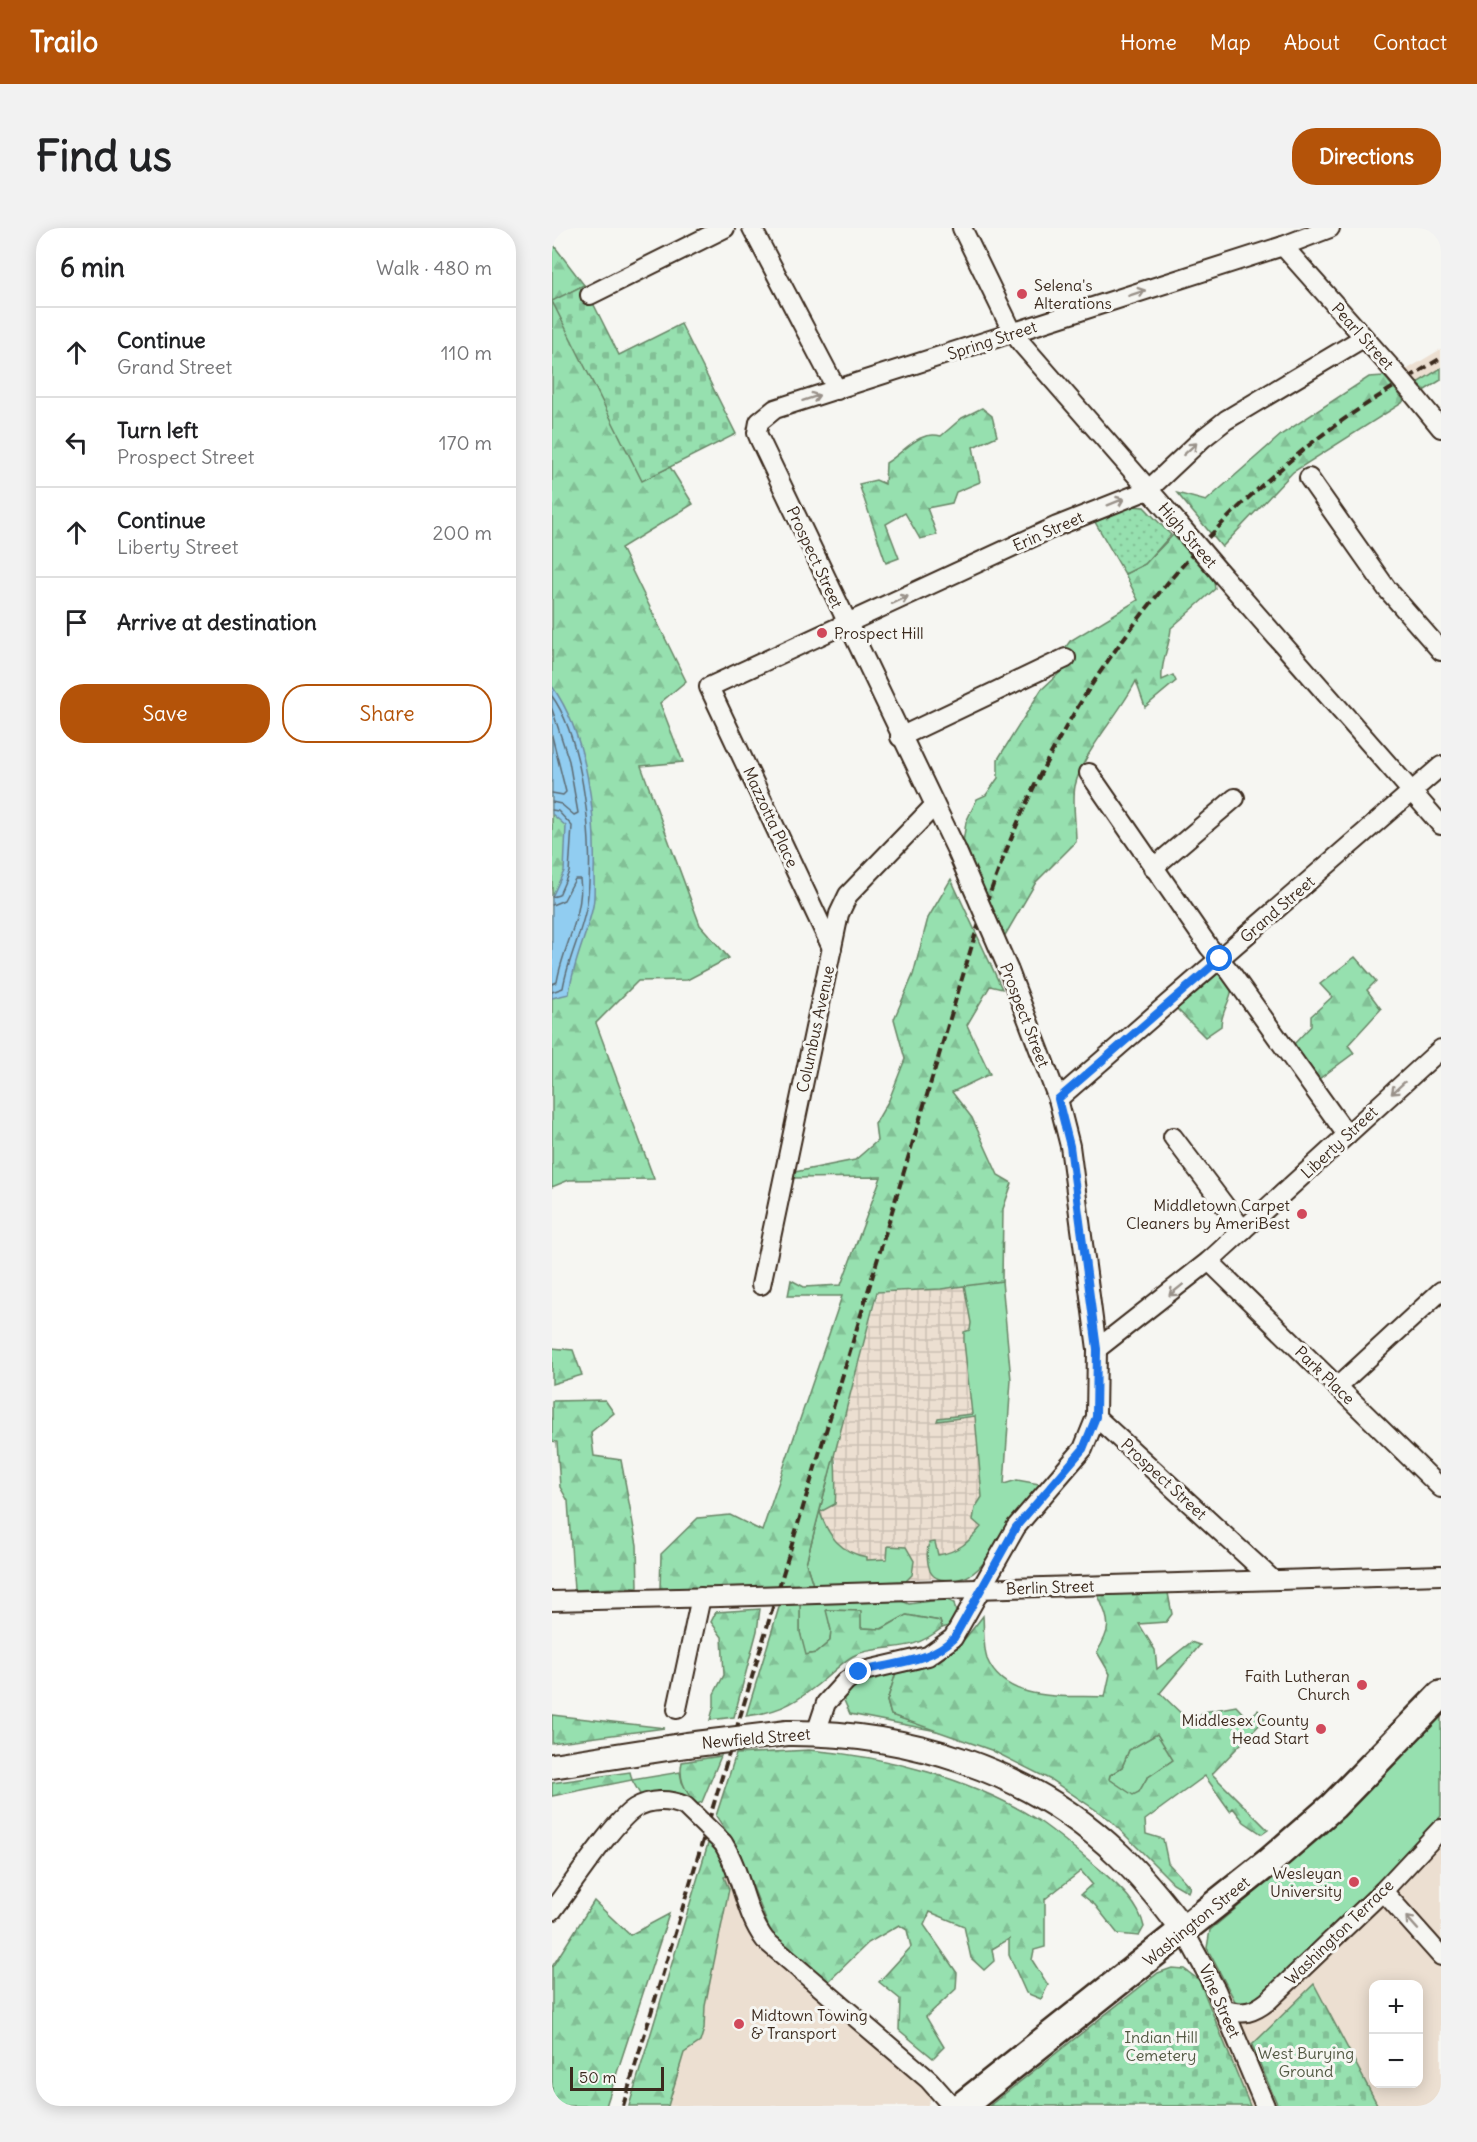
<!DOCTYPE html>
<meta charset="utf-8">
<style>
body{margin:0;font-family:Delius,sans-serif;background:#f2f2f2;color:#202124}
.controls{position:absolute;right:18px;bottom:18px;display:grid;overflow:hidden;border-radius:12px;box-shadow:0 3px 15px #0003}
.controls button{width:54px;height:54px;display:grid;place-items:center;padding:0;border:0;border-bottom:2px solid #e0e0e0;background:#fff;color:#202124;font:30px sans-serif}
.scale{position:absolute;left:18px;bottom:15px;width:94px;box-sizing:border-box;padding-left:6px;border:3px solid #3b2a1e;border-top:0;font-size:16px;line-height:21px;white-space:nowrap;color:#3b2a1e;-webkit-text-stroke:4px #f6f6f2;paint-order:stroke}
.stop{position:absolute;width:18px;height:18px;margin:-14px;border:4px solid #1a73e8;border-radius:50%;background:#fff}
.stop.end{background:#1a73e8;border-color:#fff;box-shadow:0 2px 6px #0008}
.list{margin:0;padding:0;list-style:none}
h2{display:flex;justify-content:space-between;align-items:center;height:78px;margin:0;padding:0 24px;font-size:26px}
h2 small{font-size:20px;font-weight:400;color:#757577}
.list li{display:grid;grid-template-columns:39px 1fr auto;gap:18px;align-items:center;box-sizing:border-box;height:90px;padding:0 24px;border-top:2px solid #e0e0e0}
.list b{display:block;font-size:22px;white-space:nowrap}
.list p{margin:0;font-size:20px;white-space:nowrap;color:#757577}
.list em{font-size:20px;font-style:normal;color:#757577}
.actions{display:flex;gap:12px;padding:18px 24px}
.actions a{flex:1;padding:14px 0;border:2px solid #b45309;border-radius:24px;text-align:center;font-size:21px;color:#b45309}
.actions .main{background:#b45309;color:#fff}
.icon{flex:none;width:33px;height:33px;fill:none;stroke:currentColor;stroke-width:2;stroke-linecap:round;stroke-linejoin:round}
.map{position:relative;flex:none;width:889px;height:1878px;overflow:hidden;border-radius:24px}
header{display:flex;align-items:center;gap:36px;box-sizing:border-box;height:84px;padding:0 30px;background:#b45309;color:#fff}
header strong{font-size:28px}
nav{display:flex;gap:33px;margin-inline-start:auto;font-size:21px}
.intro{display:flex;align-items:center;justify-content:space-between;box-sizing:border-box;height:144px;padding:0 36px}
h1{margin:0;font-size:42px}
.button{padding:15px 27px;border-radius:24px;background:#b45309;color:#fff;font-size:21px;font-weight:700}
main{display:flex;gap:36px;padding:0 36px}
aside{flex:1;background:#fff;border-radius:24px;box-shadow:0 3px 15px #0003}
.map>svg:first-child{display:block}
.built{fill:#ecdfd1;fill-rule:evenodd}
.industrial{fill:url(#industrial-grid)}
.grass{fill:#96e0af;stroke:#688566;stroke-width:1.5}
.forest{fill:url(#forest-firs);stroke:#688566;stroke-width:1.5;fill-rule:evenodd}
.cemetery{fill:url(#cemetery-stones);stroke:#688566;stroke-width:1.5}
.garden{fill:url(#garden-dots);stroke:#688566;stroke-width:1.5}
.water{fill:#91cdf1;stroke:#6f8c9d;stroke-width:1.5}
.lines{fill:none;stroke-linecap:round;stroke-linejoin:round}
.shore{stroke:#5d6b72;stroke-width:1.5}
.minor-casing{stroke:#3b2a1e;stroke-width:22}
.major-casing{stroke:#3b2a1e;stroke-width:28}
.highway-casing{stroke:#3b2a1e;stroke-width:32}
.minor{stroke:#f6f6f2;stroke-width:18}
.major{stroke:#f6f6f2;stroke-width:24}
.highway{stroke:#f6f6f2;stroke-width:27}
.rail{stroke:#3b2a1e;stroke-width:4;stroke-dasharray:9 4.5;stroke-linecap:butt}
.minor-bridge-casing{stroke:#3b2a1e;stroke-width:22;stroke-linecap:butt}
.major-bridge-casing{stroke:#3b2a1e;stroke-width:28;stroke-linecap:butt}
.minor-bridge{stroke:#f6f6f2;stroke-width:18}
.major-bridge{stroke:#f6f6f2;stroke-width:24}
.oneway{stroke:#989088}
.route{stroke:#1a73e8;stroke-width:8}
.poi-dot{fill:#d1495b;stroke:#f6f6f2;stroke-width:2}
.labels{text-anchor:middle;stroke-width:6;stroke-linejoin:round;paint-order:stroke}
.poi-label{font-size:16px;fill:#3b2a1e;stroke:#f6f6f2;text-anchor:end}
.street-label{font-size:16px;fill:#3b2a1e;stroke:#f6f6f2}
.park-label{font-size:16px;fill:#525842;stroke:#f6f6f2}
</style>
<header>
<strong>Trailo</strong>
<nav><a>Home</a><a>Map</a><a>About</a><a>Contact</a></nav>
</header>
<div class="intro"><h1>Find us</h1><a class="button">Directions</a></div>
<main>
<aside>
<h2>6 min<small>Walk · 480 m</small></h2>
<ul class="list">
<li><svg class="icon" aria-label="ahead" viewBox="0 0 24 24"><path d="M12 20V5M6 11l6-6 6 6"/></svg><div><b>Continue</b><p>Grand Street</p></div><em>110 m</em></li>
<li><svg class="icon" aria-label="left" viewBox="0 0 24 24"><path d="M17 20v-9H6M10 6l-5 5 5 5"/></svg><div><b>Turn left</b><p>Prospect Street</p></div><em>170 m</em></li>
<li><svg class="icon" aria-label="ahead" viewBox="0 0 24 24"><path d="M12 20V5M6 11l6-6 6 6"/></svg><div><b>Continue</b><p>Liberty Street</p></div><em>200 m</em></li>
<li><svg class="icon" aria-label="arrive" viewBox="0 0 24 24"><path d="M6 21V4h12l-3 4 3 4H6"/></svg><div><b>Arrive at destination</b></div></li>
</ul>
<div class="actions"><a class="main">Save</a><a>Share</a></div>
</aside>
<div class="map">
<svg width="889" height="1878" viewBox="0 0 889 1878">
<defs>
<pattern id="industrial-grid" width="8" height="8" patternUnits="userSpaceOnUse" patternTransform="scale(1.5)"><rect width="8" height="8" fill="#ecdfd1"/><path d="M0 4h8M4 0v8" fill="none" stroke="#cbc0b3"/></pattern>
<pattern id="forest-firs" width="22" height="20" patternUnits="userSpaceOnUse" patternTransform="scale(1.5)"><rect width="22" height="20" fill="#96e0af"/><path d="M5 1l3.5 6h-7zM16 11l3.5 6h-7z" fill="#82c096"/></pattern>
<pattern id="cemetery-stones" width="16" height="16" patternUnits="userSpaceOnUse" patternTransform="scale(1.5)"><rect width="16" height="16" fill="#96e0af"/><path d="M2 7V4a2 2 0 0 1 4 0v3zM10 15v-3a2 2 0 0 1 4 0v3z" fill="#82c096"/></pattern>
<pattern id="garden-dots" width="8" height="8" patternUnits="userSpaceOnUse" patternTransform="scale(1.5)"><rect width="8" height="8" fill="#96e0af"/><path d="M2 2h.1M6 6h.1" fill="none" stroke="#82c096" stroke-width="1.8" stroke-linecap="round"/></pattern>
</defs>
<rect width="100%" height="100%" fill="#f6f6f2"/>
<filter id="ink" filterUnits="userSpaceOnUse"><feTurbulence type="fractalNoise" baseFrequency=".0167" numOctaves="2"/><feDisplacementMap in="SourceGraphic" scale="12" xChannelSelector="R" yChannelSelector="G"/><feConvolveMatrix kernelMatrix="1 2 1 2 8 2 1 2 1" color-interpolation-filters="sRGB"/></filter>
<g filter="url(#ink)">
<!-- built -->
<g class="built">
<path d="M889 121V140L865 155 854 142Z"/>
<path d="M889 1484V1878H698L647 1752 658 1702 773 1606ZM822 1756H866V1856H822Z"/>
<path d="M178 1646 203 1712 216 1728 377 1865 379 1870 375 1878H116L132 1825 148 1814 152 1801 153 1778 177 1661 172 1649Z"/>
</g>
<!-- industrial -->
<path class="industrial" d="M450 1053 459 1152 452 1256 465 1252 459 1291 434 1334 419 1346 401 1352 383 1350 261 1357 268 1284 283 1276 282 1259 285 1233 282 1227 326 1065 388 1061Z"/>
<!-- grass -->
<g class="grass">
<path d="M450 1053 459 1152 452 1256 465 1252 493 1257C482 1268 470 1278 460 1290 440 1313 435 1352 398 1352 389 1352 382 1351 378 1343 375 1335 374 1323 377 1315L383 1314 386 1327C406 1324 417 1314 429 1299L421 1292 423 1280 430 1269 423 1188 385 1193 386 1190 420 1186 412 1114V1104L418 1102 419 1095 412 1057Z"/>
<path d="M282 1227C284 1231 284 1271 283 1276L268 1284C276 1308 289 1325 315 1329V1332L335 1331 336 1318 354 1319 362 1333 360 1347 354 1353 261 1357 254 1335Z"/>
<path d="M393 1371 402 1375 405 1389 403 1396 390 1400 388 1393 355 1387 329 1401 309 1400 308 1383 275 1382 279 1402 278 1413 264 1425 253 1427 248 1404V1375L347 1372 357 1376Z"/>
<path d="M344 1445 335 1473 339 1487 395 1505 298 1486 291 1470C301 1450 324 1447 344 1445Z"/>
<path d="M889 1484V1588L826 1658 700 1778 684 1775 655 1720 658 1702 773 1606Z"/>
<path d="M606 1505 621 1532 595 1550 587 1564 581 1568 557 1551 558 1547 570 1539 577 1522Z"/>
<path d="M128 1544 130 1554 143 1577 89 1568 80 1552Z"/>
</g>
<!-- forest -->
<g class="forest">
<path d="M0 15 32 57 1 73 90 252 118 239 141 276 69 320 134 453 108 475 131 534 89 538 148 697 177 730 135 752 86 753 44 795 102 951 17 952 0 959Z"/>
<path d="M889 140V152L873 162 865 155Z"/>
<path d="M832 148 852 172 850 175 741 244 670 319 625 265 654 273 730 206 817 149Z"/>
<path d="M430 180 440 188 445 208 421 219 428 254 404 264 400 275 375 280 385 307 368 311 353 285 334 296 347 330 334 335 307 256 324 252 333 256 334 235C353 224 366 202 389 208L410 190Z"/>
<path d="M621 307 662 353 663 361 619 400C618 418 608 434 610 452L621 447 624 453 593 479 584 453C568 486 531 523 523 558 520 574 524 596 524 614L484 654 452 709 411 615 414 594 425 571 434 567 446 550V531L489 462 516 437 511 423 518 413 586 372 573 346 593 336Z"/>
<path d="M399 651 450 761 438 758 415 797 438 846 400 864 420 890 446 947 460 955 451 981 450 1053 389 1061 325 1064 254 1335 261 1357 108 1361 109 1326 146 1290 178 1287 210 1303 290 1068H236L239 1052 252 1059 289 1057 329 949 240 950 243 944 303 932 325 913 323 896 337 872 353 831 342 791 361 747 376 690Z"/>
<path d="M803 729 824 753 815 762 829 781 796 817 802 825 767 851 742 816 759 798V788L780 769 768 756Z"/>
<path d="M668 744 680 759C679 774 669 783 669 798L653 809 625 781Z"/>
<path d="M0 1120 21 1122 30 1147 0 1156Z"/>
<path d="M53 1172 62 1185 39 1204 42 1228 69 1232 85 1317 86 1359 22 1362 16 1273 8 1259 5 1214 0 1213V1173Z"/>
<path d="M616 1365 620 1386 614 1394 587 1396 603 1422 605 1441 639 1414 648 1417 608 1465 640 1496 652 1484 684 1478 696 1491 706 1482 713 1491 660 1546 716 1602 710 1606 692 1594 681 1580 678 1583 653 1548 593 1592 594 1606 611 1611 616 1635 638 1659 636 1664 621 1655 557 1591 499 1552 439 1522 339 1487 335 1473 344 1445C390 1440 404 1423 431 1388 432 1401 431 1419 435 1431 454 1476 513 1467 553 1469L558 1446 545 1424C561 1398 557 1394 546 1367ZM605 1506 621 1532 595 1550 587 1564 581 1567 557 1551 558 1547 570 1539 577 1522Z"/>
<path d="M248 1375V1404L254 1427 264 1425 278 1413 279 1402 274 1382 309 1383V1400L330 1401 354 1387 388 1393 390 1400C356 1426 344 1415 308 1425 296 1429 285 1440 275 1449 248 1472 230 1484 194 1488L228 1376Z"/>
<path d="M208 1381 205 1403 182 1489 158 1492 162 1478V1466L172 1447 170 1409 159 1394 164 1384Z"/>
<path d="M0 1487 113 1500 0 1515Z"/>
<path d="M257 1522C334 1528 421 1551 487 1593 507 1607 526 1623 545 1639 563 1655 587 1674 592 1699L587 1708 566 1706 543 1677 529 1666 540 1656 529 1643 493 1671V1719L482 1722 480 1732 496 1757 489 1771 474 1765 457 1727V1711L440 1721 442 1733 432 1742 419 1730 412 1698 378 1684 372 1697 405 1745 404 1761 374 1789 392 1819 381 1830 347 1802 348 1771 327 1754 359 1719 355 1702 347 1697 316 1715 275 1755 232 1721 219 1705 186 1621 164 1588 184 1526Z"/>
<path d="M169 1528 150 1574 143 1577C134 1562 126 1552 130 1534Z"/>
<path d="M78 1544 80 1552 0 1568V1555Z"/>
<path d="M158 1609 178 1646 172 1649 177 1661 153 1778 152 1801 148 1814 132 1825 116 1878H77Z"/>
<path d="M42 1673 78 1707 117 1686 54 1878H0V1739Z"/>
</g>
<!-- cemetery -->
<g class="cemetery">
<path d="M32 57 67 127 129 96 184 206 90 253 0 73Z"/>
<path d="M620 1740 632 1741 647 1752 698 1878H437L606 1745Z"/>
<path d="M762 1756 826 1878H726L700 1817Z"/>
</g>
<!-- garden -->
<path class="garden" d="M580 278 592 279 619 307 593 336 573 346 543 294Z"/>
<!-- water -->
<path class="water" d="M0 458C36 509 44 584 42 646 42 656 43 668 41 678 35 708 21 733 17 766L0 770V669L12 643 14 598 0 586Z"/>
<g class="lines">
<!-- shore -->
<g class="shore">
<path d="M0 468C32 513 43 621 35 675 31 703 16 730 11 760L0 764"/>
<path d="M0 481 17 533 26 585 22 587 9 576 0 574"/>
<path d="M0 508 14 564 11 567 0 565"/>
<path d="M0 582 6 583 20 598 17 644 7 667 0 669"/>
<path d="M0 677 12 672 23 651H28C33 685 10 720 5 754L0 756"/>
</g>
<defs>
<g id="minor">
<path d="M200 0 285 162"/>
<path d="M410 0 459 101 469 115 625 294"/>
<path d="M731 18 841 142"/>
<path d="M38 67 173 0"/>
<path d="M862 167 889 200"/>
<path d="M757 250 835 361 889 423"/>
<path d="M671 348 889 597"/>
<path d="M348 509 514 430"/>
<path d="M537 545 657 719 679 745 795 907"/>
<path d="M404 621 208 212 205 205 207 194 223 181 731 18 778 0"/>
<path d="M601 640 683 570"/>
<path d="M280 720 157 459 505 298 596 262 650 211 674 192 811 110"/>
<path d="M506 871 889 538"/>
<path d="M621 909 691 1002"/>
<path d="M657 1033 889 1260"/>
<path d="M209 1057 287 686 296 667 382 578"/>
<path d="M545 1121 657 1033 889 821"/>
<path d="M785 1159 889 1063"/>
<path d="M544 1189 721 1352"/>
<path d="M295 1365 889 1347"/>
<path d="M0 1373 168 1369"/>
<path d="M125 1481 149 1369"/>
<path d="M264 1505 274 1475 294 1453 307 1444 376 1428 401 1410 464 1299 531 1221 544 1189 545 1121 518 918 506 871 457 743"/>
<path d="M171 1615C190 1645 192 1684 213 1712L377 1852 400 1878"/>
<path d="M831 1663 889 1728"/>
<path d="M0 1683C18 1660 62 1593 83 1580 98 1571 117 1571 133 1578"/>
<path d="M632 1703 664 1762 713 1878"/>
<path d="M673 1782C692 1787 701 1785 716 1773L831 1663 889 1601"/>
</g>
<g id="major">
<path d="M235 1505C355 1504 478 1541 567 1627 591 1650 612 1676 632 1703"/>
<path d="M0 1538 135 1517"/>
</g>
<path id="highway" d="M410 1878 718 1633 781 1578 889 1467"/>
</defs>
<!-- minor casing -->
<use href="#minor" class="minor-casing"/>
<!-- major casing -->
<use href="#major" class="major-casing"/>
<!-- highway casing -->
<use href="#highway" class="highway-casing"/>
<!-- minor -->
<use href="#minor" class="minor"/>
<!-- major -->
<use href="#major" class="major"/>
<!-- highway -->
<use href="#highway" class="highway"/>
<!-- rail -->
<path class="rail" d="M71 1878 424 704C441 656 459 607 481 561 543 432 639 313 750 223 793 187 842 159 889 130"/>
<defs>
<g id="minor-bridge">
<path d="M841 142 862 167"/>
<path d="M625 294 671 348"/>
<path d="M404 621 457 743"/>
<path d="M168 1369 295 1365"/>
<path d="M133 1578 171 1615"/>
</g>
<path id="major-bridge" d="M135 1517 235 1505"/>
</defs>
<!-- minor-bridge casing -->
<use href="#minor-bridge" class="minor-bridge-casing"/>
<!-- major-bridge casing -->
<use href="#major-bridge" class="major-bridge-casing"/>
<!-- minor-bridge -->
<use href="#minor-bridge" class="minor-bridge"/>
<!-- major-bridge -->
<use href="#major-bridge" class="major-bridge"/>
</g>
<!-- one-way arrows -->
<defs><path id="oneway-shaft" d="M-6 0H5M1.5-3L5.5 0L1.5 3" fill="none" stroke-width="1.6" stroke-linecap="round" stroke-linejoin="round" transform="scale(1.5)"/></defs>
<g class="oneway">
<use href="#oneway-shaft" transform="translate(585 65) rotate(-18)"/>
<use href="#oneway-shaft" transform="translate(259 170) rotate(-18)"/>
<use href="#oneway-shaft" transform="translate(638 221) rotate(-42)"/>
<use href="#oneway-shaft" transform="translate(564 274) rotate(-22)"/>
<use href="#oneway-shaft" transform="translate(348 372) rotate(-25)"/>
<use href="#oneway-shaft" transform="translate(846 860) rotate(138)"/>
<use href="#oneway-shaft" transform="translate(624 1062) rotate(141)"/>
<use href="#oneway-shaft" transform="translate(860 1695) rotate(-132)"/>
</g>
</g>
<g class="lines" filter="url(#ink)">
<!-- route -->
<path class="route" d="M307 1444C341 1434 375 1436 402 1410L464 1299 531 1221 544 1189 545 1121 518 918 506 871 668 731"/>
</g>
<!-- markers -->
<g class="poi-dot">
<circle cx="470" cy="66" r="6"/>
<circle cx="270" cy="405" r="6"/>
<circle cx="750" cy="986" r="6"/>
<circle cx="810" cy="1457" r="6"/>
<circle cx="769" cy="1501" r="6"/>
<circle cx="802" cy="1654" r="6"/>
<circle cx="187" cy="1796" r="6"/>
</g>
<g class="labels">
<!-- poi labels -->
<g class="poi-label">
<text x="482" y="63" text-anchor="start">Selena's<tspan x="482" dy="18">Alterations</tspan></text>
<text x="282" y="411" text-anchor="start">Prospect Hill</text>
<text x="738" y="983">Middletown Carpet<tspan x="738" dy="18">Cleaners by AmeriBest</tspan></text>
<text x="798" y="1454">Faith Lutheran<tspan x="798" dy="18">Church</tspan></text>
<text x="757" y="1498">Middlesex County<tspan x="757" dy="18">Head Start</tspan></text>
<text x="790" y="1651">Wesleyan<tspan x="790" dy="18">University</tspan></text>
<text x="199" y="1793" text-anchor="start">Midtown Towing<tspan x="199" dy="18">&amp; Transport</tspan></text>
</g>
<!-- street labels -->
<g class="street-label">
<text transform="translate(811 108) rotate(48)" y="6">Pearl Street</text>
<text transform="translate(440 112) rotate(-18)" y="6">Spring Street</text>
<text transform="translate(496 303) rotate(-24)" y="6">Erin Street</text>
<text transform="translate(636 307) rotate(49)" y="6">High Street</text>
<text transform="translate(263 329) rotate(65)" y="6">Prospect Street</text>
<text transform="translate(219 589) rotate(65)" y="6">Mazzotta Place</text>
<text transform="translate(725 681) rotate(-41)" y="6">Grand Street</text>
<text transform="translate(473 787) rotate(69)" y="6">Prospect Street</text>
<text transform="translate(263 801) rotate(-78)" y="6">Columbus Avenue</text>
<text transform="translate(787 914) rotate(-43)" y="6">Liberty Street</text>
<text transform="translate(773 1147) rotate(44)" y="6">Park Place</text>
<text transform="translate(612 1251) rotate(43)" y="6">Prospect Street</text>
<text transform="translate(498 1359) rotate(-2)" y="6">Berlin Street</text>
<text transform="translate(204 1510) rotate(-5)" y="6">Newfield Street</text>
<text transform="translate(644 1693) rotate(-39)" y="6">Washington Street</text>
<text transform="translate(787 1704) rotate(-44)" y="6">Washington Terrace</text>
<text transform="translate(668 1773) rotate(66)" y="6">Vine Street</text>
</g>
<!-- park labels -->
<g class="park-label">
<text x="609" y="1815">Indian Hill<tspan x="609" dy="18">Cemetery</tspan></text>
<text x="754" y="1831">West Burying<tspan x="754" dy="18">Ground</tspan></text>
</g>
</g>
</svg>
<div class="controls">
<button>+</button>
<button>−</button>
</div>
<div class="scale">50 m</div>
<div class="stop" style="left:668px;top:731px"></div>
<div class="stop end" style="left:307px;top:1444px"></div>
</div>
</main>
